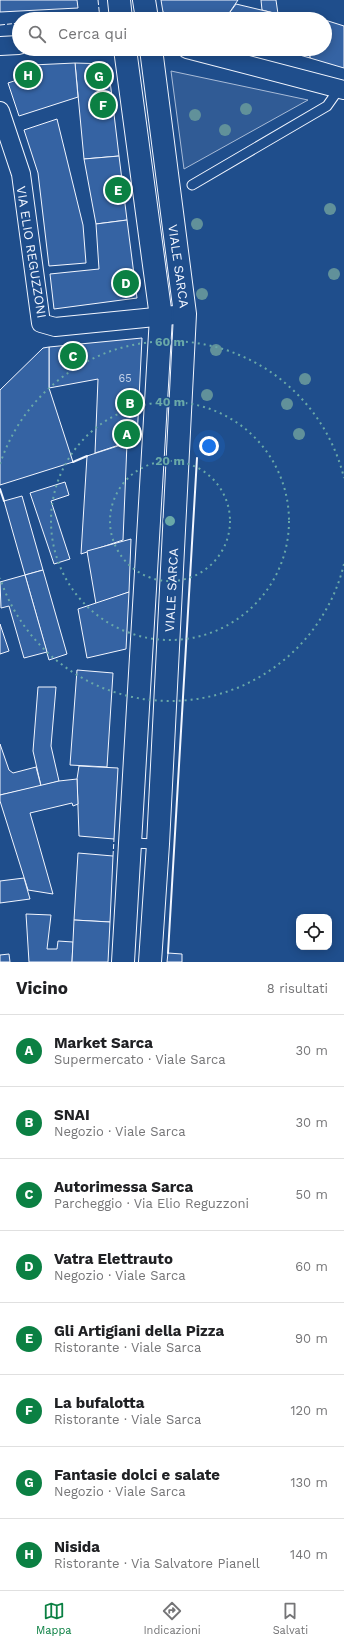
<!DOCTYPE html>
<html lang="it">
<meta charset="utf-8">
<style>
body{margin:0;font-family:"Work Sans",sans-serif;background:#f2f2f2;color:#202124}
.controls{position:absolute;right:12px;bottom:12px;display:grid;overflow:hidden;border-radius:8px;box-shadow:0 2px 10px #0003}
.controls button{width:36px;height:36px;display:grid;place-items:center;padding:0;border:0;border-bottom:1px solid #e0e0e0;background:#fff;color:#202124;font:20px sans-serif}
.you{position:absolute;left:209px;top:446px;width:14px;height:14px;margin:-10px;border:3px solid #fff;border-radius:50%;background:#1a73e8;box-shadow:0 0 0 6px #1a73e833}
.badge{display:grid;place-items:center;width:26px;height:26px;border-radius:50%;background:#0b8043;color:#fff;font-size:13px;font-weight:700}
.pin{position:absolute;translate:-50% -50%;border:2px solid #fff;box-shadow:0 1px 4px #0006}
.list{margin:0;padding:0;list-style:none}
h2{display:flex;justify-content:space-between;align-items:center;height:52px;margin:0;padding:0 16px;font-size:17px}
h2 small{font-size:13px;font-weight:400;color:#757577}
.list li{display:grid;grid-template-columns:26px 1fr auto;gap:12px;align-items:center;box-sizing:border-box;height:72px;padding:0 16px;border-top:1px solid #e0e0e0}
.list b{display:block;font-size:15px;white-space:nowrap}
.list p{margin:0;font-size:13px;white-space:nowrap;color:#757577}
.list em{font-size:13px;font-style:normal;color:#757577}
.icon{flex:none;width:22px;height:22px;fill:none;stroke:currentColor;stroke-width:2;stroke-linecap:round;stroke-linejoin:round}
.map{position:relative;flex:none;width:344px;height:962px;overflow:hidden}
.search{position:absolute;background:#fff;box-shadow:0 2px 10px #0003;left:12px;right:12px;top:12px;height:44px;display:flex;align-items:center;gap:10px;box-sizing:border-box;padding:0 14px;border-radius:22px;color:#757577;font-size:15px}
.sheet{height:628px;background:#fff}
nav{display:flex;justify-content:space-around;align-items:center;box-sizing:border-box;height:56px;border-top:1px solid #e0e0e0;background:#fff;font-size:11px;color:#757577}
nav a{display:grid;justify-items:center;gap:2px}
nav .on{color:#0b8043}
.map>svg:first-child{display:block}
.built{fill:#305b95;stroke:#a8bbd7}
.building{fill:#3563a3;stroke:#f2f6ff}
.lines{fill:none;stroke-linecap:round;stroke-linejoin:round}
.service-casing{stroke:#f2f6ff;stroke-width:11}
.minor-casing{stroke:#f2f6ff;stroke-width:20}
.tertiary-casing{stroke:#f2f6ff;stroke-width:24}
.service{stroke:#1f4e8c;stroke-width:9}
.minor{stroke:#1f4e8c;stroke-width:18}
.tertiary{stroke:#1f4e8c;stroke-width:22}
.fence{stroke:#f2f6ff;stroke-width:1;stroke-dasharray:5 2;stroke-linecap:butt}
.wall{stroke:#f2f6ff;stroke-width:2}
.tree{fill:#61919a}
.ring{fill:none;stroke:#6aa9a8;stroke-width:2;stroke-dasharray:2 4}
.labels{text-anchor:middle;stroke-width:3;stroke-linejoin:round;paint-order:stroke}
.number-label{font-size:11px;fill:#c3d1e8}
.street-label{font-size:13px;fill:#f2f6ff;stroke:#1f4e8c}
.centre{fill:#6aa9a8;stroke:#1f4e8c;stroke-width:2}
.ring-label{font-size:12px;text-anchor:middle;font-weight:bold;fill:#6aa9a8;stroke:#1f4e8c;stroke-width:3;stroke-linejoin:round;paint-order:stroke}
</style>
<div class="map">
<svg width="344" height="962" viewBox="0 0 344 962">
<rect width="100%" height="100%" fill="#1f4e8c"/>
<!-- built -->
<path class="built" d="M171 71 308 100 184 169Z"/>
<!-- building -->
<g class="building">
<path d="M0 0H77L78 8 0 12Z"/>
<path d="M161 0H238L225 19H185L163 12Z"/>
<path d="M261 0H276L278 14 262 10Z"/>
<path d="M236 4 278 14V19H225Z"/>
<path d="M278 14 308 15 309 19H278Z"/>
<path d="M308 15 321 19H309Z"/>
<path d="M325 20 344 26V68L310 58 309 49H325Z"/>
<path d="M279 49H309L310 58Z"/>
<path d="M75 63 108 64 119 156 84 159Z"/>
<path d="M75 63 78 97 19 116 8 83 35 74 32 65Z"/>
<path d="M57 119 83 225 86 263 49 266 38 173 24 130Z"/>
<path d="M119 156 127 220 96 224 84 159Z"/>
<path d="M127 220 137 298 54 309 50 274 99 269 96 224Z"/>
<path d="M142 338 137 439 95 453 98 379 49 388V347Z"/>
<path d="M49 347V388L73 462 0 485V390L43 348Z"/>
<path d="M127 443 123 540 81 554 87 456Z"/>
<path d="M65 482 69 495 51 501 70 559 54 564 30 493Z"/>
<path d="M22 496 43 570 25 575 4 501Z"/>
<path d="M131 539 129 592 96 604 87 551Z"/>
<path d="M43 570 67 654 49 660 25 575Z"/>
<path d="M25 575 47 652 24 658 9 606 1 608 0 582Z"/>
<path d="M129 592 126 649 87 658 78 609Z"/>
<path d="M0 624 9 651 0 654Z"/>
<path d="M77 670 113 673 107 767 70 765Z"/>
<path d="M38 687H56L51 746 59 781 41 786 33 751Z"/>
<path d="M0 744 9 770 13 773 36 767 41 786 0 795Z"/>
<path d="M79 766 118 768 114 839 79 836 77 779Z"/>
<path d="M77 779 78 804 73 806 72 803 30 813 53 894 28 890 0 801V795L59 781Z"/>
<path d="M78 853 113 856 110 922 74 920Z"/>
<path d="M24 878 30 899 0 903V881Z"/>
<path d="M26 914 51 915 47 949H57L58 941 73 942 72 962H29Z"/>
<path d="M74 920 110 922 108 962H72Z"/>
<path d="M168 953 182 954V962H167Z"/>
<path d="M9 954 10 962H0V955Z"/>
</g>
<g class="lines">
<defs>
<g id="service">
<path d="M192 185 327 106 339 89"/>
<path d="M130 843 158 844"/>
</g>
<g id="minor">
<path d="M0 46 19 45"/>
<path d="M187 49 344 90"/>
<path d="M0 111 21 174 41 323 55 327 185 314"/>
</g>
<g id="tertiary">
<path d="M119 0 121 19"/>
<path d="M144 0 147 19"/>
<path d="M123 962 161 317 125 49"/>
<path d="M150 962 158 844 185 314 151 49"/>
</g>
</defs>
<!-- service casing -->
<use href="#service" class="service-casing"/>
<!-- minor casing -->
<use href="#minor" class="minor-casing"/>
<!-- tertiary casing -->
<use href="#tertiary" class="tertiary-casing"/>
<!-- service -->
<use href="#service" class="service"/>
<!-- minor -->
<use href="#minor" class="minor"/>
<!-- tertiary -->
<use href="#tertiary" class="tertiary"/>
<!-- fence -->
<g class="fence">
<path d="M98 0 100 19H99"/>
<path d="M0 25 19 23"/>
<path d="M113 856 114 839"/>
</g>
<!-- wall -->
<g class="wall">
<path d="M73 462 87 456"/>
<path d="M0 489 4 501"/>
<path d="M168 953 197 458"/>
</g>
</g>
<!-- trees -->
<g class="tree">
<circle cx="246" cy="109" r="6"/>
<circle cx="195" cy="115" r="6"/>
<circle cx="225" cy="130" r="6"/>
<circle cx="330" cy="209" r="6"/>
<circle cx="197" cy="224" r="6"/>
<circle cx="334" cy="274" r="6"/>
<circle cx="202" cy="294" r="6"/>
<circle cx="216" cy="350" r="6"/>
<circle cx="305" cy="379" r="6"/>
<circle cx="207" cy="395" r="6"/>
<circle cx="287" cy="404" r="6"/>
<circle cx="299" cy="434" r="6"/>
<circle cx="208" cy="445" r="6"/>
</g>
<!-- distance rings -->
<g class="ring">
<circle cx="170" cy="521" r="60"/>
<circle cx="170" cy="521" r="119"/>
<path d="M344 564A179 179 0 0 1 0 578M0 464A179 179 0 0 1 344 478"/>
</g>
<g class="labels">
<!-- number labels -->
<g class="number-label">
<text x="125" y="382">65</text>
</g>
<!-- street labels -->
<g class="street-label">
<text transform="translate(32 252) rotate(81)" y="5">VIA ELIO REGUZZONI</text>
<text transform="translate(179 266) rotate(82)" y="5">VIALE SARCA</text>
<text transform="translate(171 590) rotate(-87)" y="5">VIALE SARCA</text>
</g>
</g>
<circle cx="170" cy="521" r="6" class="centre"/>
<g class="ring-label">
<text x="170" y="346">60 m</text>
<text x="170" y="406">40 m</text>
<text x="170" y="465">20 m</text>
</g>
</svg>
<div class="controls">
<button><svg class="icon" aria-label="locate" viewBox="0 0 24 24"><circle cx="12" cy="12" r="6"/><path d="M12 2v4M12 18v4M2 12h4M18 12h4"/></svg></button>
</div>
<div class="you"></div>
<div class="pin badge" style="left:127px;top:434px">A</div>
<div class="pin badge" style="left:130px;top:403px">B</div>
<div class="pin badge" style="left:73px;top:356px">C</div>
<div class="pin badge" style="left:126px;top:283px">D</div>
<div class="pin badge" style="left:118px;top:190px">E</div>
<div class="pin badge" style="left:103px;top:105px">F</div>
<div class="pin badge" style="left:99px;top:76px">G</div>
<div class="pin badge" style="left:28px;top:75px">H</div>
<div class="search"><svg class="icon" aria-label="search" viewBox="0 0 24 24"><circle cx="10" cy="10" r="6"/><path d="M15 15l6 6"/></svg>Cerca qui</div>
</div>
<section class="sheet">
<h2>Vicino<small>8 risultati</small></h2>
<ul class="list">
<li><span class="badge">A</span><div><b>Market Sarca</b><p>Supermercato · Viale Sarca</p></div><em>30 m</em></li>
<li><span class="badge">B</span><div><b>SNAI</b><p>Negozio · Viale Sarca</p></div><em>30 m</em></li>
<li><span class="badge">C</span><div><b>Autorimessa Sarca</b><p>Parcheggio · Via Elio Reguzzoni</p></div><em>50 m</em></li>
<li><span class="badge">D</span><div><b>Vatra Elettrauto</b><p>Negozio · Viale Sarca</p></div><em>60 m</em></li>
<li><span class="badge">E</span><div><b>Gli Artigiani della Pizza</b><p>Ristorante · Viale Sarca</p></div><em>90 m</em></li>
<li><span class="badge">F</span><div><b>La bufalotta</b><p>Ristorante · Viale Sarca</p></div><em>120 m</em></li>
<li><span class="badge">G</span><div><b>Fantasie dolci e salate</b><p>Negozio · Viale Sarca</p></div><em>130 m</em></li>
<li><span class="badge">H</span><div><b>Nisida</b><p>Ristorante · Via Salvatore Pianell</p></div><em>140 m</em></li>
</ul>
</section>
<nav>
<a class="on"><svg class="icon" aria-label="map" viewBox="0 0 24 24"><path d="M3 6l6-2 6 2 6-2v14l-6 2-6-2-6 2zM9 4v14M15 6v14"/></svg>Mappa</a>
<a><svg class="icon" aria-label="directions" viewBox="0 0 24 24"><path d="M12 3l9 9-9 9-9-9zM9 14v-3h6M13 9l2 2-2 2"/></svg>Indicazioni</a>
<a><svg class="icon" aria-label="saved" viewBox="0 0 24 24"><path d="M7 4h10v16l-5-4-5 4z"/></svg>Salvati</a>
</nav>
